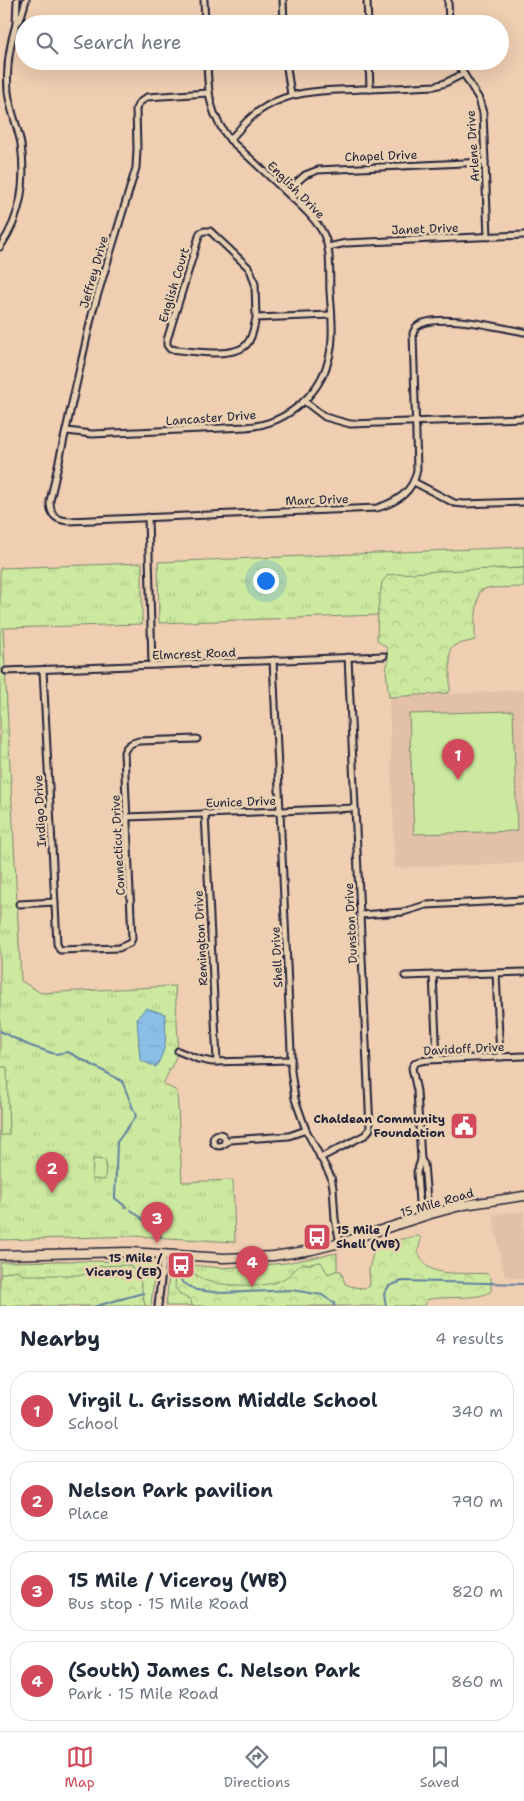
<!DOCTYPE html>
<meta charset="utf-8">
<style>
body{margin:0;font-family:"Shantell Sans",sans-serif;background:#f6f6f7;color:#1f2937}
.you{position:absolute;left:265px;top:580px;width:18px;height:18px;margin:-12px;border:4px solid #fff;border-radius:50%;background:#1a73e8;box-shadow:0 0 0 8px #1a73e833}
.badge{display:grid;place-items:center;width:32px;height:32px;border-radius:50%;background:#d1495b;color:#fff;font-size:16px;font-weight:700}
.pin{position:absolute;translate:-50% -41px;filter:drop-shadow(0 1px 2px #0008)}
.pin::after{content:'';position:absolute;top:26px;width:18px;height:15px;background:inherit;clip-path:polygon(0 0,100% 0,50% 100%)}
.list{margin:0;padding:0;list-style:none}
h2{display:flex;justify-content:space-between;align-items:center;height:65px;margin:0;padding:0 20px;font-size:21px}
h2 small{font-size:16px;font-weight:400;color:#747a83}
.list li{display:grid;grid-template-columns:32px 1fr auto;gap:15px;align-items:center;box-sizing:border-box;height:80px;margin:0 10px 10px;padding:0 10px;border:1px solid #e0e1e3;border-radius:20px}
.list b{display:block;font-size:19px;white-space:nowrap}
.list p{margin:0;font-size:16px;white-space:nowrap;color:#747a83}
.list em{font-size:16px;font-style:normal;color:#747a83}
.icon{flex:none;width:28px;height:28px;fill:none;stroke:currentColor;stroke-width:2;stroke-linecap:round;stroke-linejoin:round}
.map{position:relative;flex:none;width:524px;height:1306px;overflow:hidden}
.search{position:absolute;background:#fff;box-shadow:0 5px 20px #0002;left:15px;right:15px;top:15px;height:55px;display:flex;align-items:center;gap:12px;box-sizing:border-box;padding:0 18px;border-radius:28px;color:#747a83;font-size:19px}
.sheet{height:425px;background:#fff}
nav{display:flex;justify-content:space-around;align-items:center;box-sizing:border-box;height:70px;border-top:1px solid #e0e1e3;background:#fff;font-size:14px;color:#747a83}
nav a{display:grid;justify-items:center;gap:2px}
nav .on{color:#d1495b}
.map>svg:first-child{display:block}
.built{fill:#e3c0a8}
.grass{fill:url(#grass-tufts);stroke:#78866d}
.forest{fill:url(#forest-crowns);stroke:#78866d}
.pitch{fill:#cde99f;stroke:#78866d}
.water{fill:url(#water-ripples);stroke:#6080a2}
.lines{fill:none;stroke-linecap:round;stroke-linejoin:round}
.stream{stroke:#6080a2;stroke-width:2}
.street-casing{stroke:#22223b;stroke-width:9}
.secondary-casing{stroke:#22223b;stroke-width:11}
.street{stroke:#e9d1b2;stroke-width:5}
.secondary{stroke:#e9d1b2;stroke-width:8}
.labels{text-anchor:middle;stroke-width:5;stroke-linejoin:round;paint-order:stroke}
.street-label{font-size:12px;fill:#22223b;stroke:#e9d1b2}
.poi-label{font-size:12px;font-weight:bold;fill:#22223b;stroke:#e9d1b2;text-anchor:end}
</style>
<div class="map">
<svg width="524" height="1306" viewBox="0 0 524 1306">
<defs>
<pattern id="grass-tufts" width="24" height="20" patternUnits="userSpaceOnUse" patternTransform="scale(1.25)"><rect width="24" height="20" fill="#cde99f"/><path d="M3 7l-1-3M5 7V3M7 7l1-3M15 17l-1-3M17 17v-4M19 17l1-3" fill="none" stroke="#b0c88a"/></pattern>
<pattern id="forest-crowns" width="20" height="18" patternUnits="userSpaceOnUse" patternTransform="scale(1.25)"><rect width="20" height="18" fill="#cde99f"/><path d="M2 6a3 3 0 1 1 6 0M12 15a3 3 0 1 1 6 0" fill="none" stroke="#b0c88a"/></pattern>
<pattern id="water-ripples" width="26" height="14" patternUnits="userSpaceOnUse" patternTransform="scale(1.25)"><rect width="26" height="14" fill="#8abee7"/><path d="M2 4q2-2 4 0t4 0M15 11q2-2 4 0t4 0" fill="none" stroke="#77a3c7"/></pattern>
</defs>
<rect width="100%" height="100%" fill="#efceb1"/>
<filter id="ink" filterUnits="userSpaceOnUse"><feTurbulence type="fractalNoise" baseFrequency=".02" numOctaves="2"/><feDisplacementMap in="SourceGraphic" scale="10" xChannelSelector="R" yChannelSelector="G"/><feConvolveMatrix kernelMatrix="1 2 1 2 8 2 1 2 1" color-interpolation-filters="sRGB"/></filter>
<g filter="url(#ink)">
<!-- built -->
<g class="built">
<path d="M524 690V863L395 868 389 697Z"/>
<path d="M524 1211V1279L505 1276 500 1256 493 1214Z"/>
</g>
<!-- grass -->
<g class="grass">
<path d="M524 547V568L497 569 378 609V615L159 623 158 562Z"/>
<path d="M142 563V624L3 628 21 981 41 993 175 986 178 1040 176 1057 163 1084 177 1091 182 1182 233 1180 235 1242 135 1236 0 1240V568Z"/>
<path d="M337 1253V1306H166L170 1263 221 1268 286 1263Z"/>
<path d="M73 1261 154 1262 155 1265 151 1306H0V1262Z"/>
</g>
<!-- forest -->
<g class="forest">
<path d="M524 568V587L487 588 479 592 475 620V640L455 645 450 649V690L448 693 389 697 386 670 388 663 387 648 377 640 378 609 382 582 388 575 437 571Z"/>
<path d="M416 1236H419L421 1239 418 1251C420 1256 422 1261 426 1265 437 1277 472 1272 488 1274L491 1278V1291C479 1301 444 1295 426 1300L425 1306H192L191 1300 181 1295 175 1288 176 1274 181 1270H191C196 1275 201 1279 207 1281 222 1286 263 1287 277 1282 288 1278 294 1270 302 1263L309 1264 321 1262 328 1274 335 1271H341L345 1284C353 1287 363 1290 370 1286L369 1270 375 1245Z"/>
<path d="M130 1265 140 1279 145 1306H0V1274L16 1270 24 1275H83L100 1266Z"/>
</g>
<!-- pitch -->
<g class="pitch">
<path d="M513 711 517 831 414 834 409 714Z"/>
<path d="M0 1067H7L9 1135H0Z"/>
<path d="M93 1159 106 1160 105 1180 92 1179Z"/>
</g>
<!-- water -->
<path class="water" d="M146 1008 165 1014C166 1037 168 1046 156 1067L140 1060 137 1018Z"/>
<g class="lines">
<!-- stream -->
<g class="stream">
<path d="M0 1031 28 1045 55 1054 68 1052 122 1081 136 1116 117 1142 115 1198 126 1207"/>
<path d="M131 1210 151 1226 161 1236"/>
<path d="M179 1274 182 1282 196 1290 222 1293 292 1290 322 1295 334 1303V1306"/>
<path d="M96 1306 143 1293"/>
<path d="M386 1306 384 1294 389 1286 402 1281 524 1284"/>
</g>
<defs>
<g id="street">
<path d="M17 0 16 24 20 20 26 0"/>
<path d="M204 0 205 24"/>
<path d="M283 0 284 24"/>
<path d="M367 0 368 24"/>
<path d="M448 0 449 24"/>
<path d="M286 61 291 95"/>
<path d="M369 61 370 89"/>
<path d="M456 61 479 99 483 113 488 237"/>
<path d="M208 93 147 97 139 103 136 109 137 149 136 168 93 310 50 501C50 515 55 520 69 521L377 508C397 502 413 492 417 470L413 333 416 327C435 311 500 328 524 332"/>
<path d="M230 140C241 127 252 114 267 106 296 89 329 91 361 89 386 89 410 87 435 86L445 83 463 74"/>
<path d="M286 192 305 175 318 170 485 162"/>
<path d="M0 247C22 215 26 182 21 144 18 127 10 110 8 92 6 68 9 47 16 24"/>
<path d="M328 247 346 243 524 235"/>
<path d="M256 318 255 284 251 272 248 267 210 231H204L200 233 167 340V345L170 349C188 351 235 359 247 344 253 337 254 326 256 318L331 315"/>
<path d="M304 401 325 417 350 424 524 418"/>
<path d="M67 431 92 434 246 427C289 424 325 391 331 348 334 329 331 310 330 291 329 271 332 249 322 231 313 216 299 204 286 192 267 174 249 157 230 140 209 114 208 93 207 61"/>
<path d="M414 482 454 503 464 504 524 502"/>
<path d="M148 517 152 665"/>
<path d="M273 660 291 1051V1071L295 1099 306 1130 331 1177 333 1188 335 1219 340 1243"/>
<path d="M43 670 57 944 60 950 119 948 130 943 132 939 124 752C127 745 131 743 139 741L197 739"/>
<path d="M6 671 384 656"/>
<path d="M205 813 217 1062"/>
<path d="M127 817 355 808"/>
<path d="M19 904 55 902"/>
<path d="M360 915 403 912 426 905 524 900"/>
<path d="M496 973 500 1057"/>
<path d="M433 975 437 1059"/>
<path d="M405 976 524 972"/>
<path d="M178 1051 198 1059 212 1062 291 1060"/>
<circle cx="219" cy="1140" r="6"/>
<path d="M224 1144 230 1140 289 1136 306 1130"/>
<path d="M320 1158 365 1135 370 1129 348 657"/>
<path d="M421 1160 424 1164 427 1200 431 1214"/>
<path d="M422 1217 419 1203 417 1172 421 1160 417 1091 412 1068C414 1061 421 1061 428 1060L524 1056"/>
<path d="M158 1306 164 1254"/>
</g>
<path id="secondary" d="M0 1255 129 1252 224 1258 273 1256 312 1250 340 1243 431 1214 464 1205 524 1196"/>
</defs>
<!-- street casing -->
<use href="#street" class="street-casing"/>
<!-- secondary casing -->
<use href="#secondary" class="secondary-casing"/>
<!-- street -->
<use href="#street" class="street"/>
<!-- secondary -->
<use href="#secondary" class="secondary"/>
</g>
</g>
<!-- icons -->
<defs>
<symbol id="civic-square" viewBox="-11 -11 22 22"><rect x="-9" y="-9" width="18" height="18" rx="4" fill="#d1495b" stroke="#e9d1b2"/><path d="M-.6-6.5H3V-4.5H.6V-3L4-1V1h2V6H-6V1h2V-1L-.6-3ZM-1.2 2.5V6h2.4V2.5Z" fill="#fff"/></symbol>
<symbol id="bus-square" viewBox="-11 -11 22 22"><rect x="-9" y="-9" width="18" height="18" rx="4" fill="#d1495b" stroke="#e9d1b2"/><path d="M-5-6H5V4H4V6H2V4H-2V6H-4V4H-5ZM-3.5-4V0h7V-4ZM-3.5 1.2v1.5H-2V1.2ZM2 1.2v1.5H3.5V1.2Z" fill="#fff"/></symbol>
</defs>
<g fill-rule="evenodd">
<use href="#civic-square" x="448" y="1110" width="32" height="32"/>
<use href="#bus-square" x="301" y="1221" width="32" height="32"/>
<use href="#bus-square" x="165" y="1249" width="32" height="32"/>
</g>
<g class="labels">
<!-- street labels -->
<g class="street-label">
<text transform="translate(473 146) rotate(-94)" y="4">Arlene Drive</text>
<text transform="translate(381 156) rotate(-2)" y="4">Chapel Drive</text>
<text transform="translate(296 190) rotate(45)" y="4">English Drive</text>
<text transform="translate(425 229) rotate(-2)" y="4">Janet Drive</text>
<text transform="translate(94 272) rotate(-74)" y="4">Jeffrey Drive</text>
<text transform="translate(174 285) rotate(-73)" y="4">English Court</text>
<text transform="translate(211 418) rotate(-4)" y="4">Lancaster Drive</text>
<text transform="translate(317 500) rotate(-2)" y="4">Marc Drive</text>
<text transform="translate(194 654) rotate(-2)" y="4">Elmcrest Road</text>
<text transform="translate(241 802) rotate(-2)" y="4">Eunice Drive</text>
<text transform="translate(40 811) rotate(-93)" y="4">Indigo Drive</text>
<text transform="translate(118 845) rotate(-93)" y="4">Connecticut Drive</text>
<text transform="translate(351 923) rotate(-93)" y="4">Dunston Drive</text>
<text transform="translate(201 938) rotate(-93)" y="4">Remington Drive</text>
<text transform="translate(277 957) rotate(-93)" y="4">Shell Drive</text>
<text transform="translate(464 1049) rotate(-3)" y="4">Davidoff Drive</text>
<text transform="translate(437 1203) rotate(-16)" y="4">15 Mile Road</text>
</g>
<!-- poi labels -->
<g class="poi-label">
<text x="445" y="1123">Chaldean Community<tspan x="445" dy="14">Foundation</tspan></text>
<text x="336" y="1234" text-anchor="start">15 Mile /<tspan x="336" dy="14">Shell (WB)</tspan></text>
<text x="162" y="1262">15 Mile /<tspan x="162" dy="14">Viceroy (EB)</tspan></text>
</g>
</g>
</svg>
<div class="you"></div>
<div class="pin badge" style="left:458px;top:780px">1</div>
<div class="pin badge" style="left:52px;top:1193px">2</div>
<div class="pin badge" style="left:157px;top:1243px">3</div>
<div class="pin badge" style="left:252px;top:1287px">4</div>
<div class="search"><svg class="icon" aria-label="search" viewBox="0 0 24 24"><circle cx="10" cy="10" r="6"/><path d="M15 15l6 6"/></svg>Search here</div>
</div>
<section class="sheet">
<h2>Nearby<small>4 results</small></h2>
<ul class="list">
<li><span class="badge">1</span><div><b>Virgil L. Grissom Middle School</b><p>School</p></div><em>340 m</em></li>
<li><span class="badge">2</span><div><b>Nelson Park pavilion</b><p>Place</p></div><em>790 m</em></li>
<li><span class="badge">3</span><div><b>15 Mile / Viceroy (WB)</b><p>Bus stop · 15 Mile Road</p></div><em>820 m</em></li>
<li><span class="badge">4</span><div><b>(South) James C. Nelson Park</b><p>Park · 15 Mile Road</p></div><em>860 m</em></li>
</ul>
</section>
<nav>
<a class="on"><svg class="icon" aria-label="map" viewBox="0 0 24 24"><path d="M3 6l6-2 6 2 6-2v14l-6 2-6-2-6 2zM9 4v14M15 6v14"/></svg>Map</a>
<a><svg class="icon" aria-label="directions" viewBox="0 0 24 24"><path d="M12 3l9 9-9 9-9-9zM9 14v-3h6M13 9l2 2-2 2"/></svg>Directions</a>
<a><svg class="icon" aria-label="saved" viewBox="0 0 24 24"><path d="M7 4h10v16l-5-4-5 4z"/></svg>Saved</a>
</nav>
